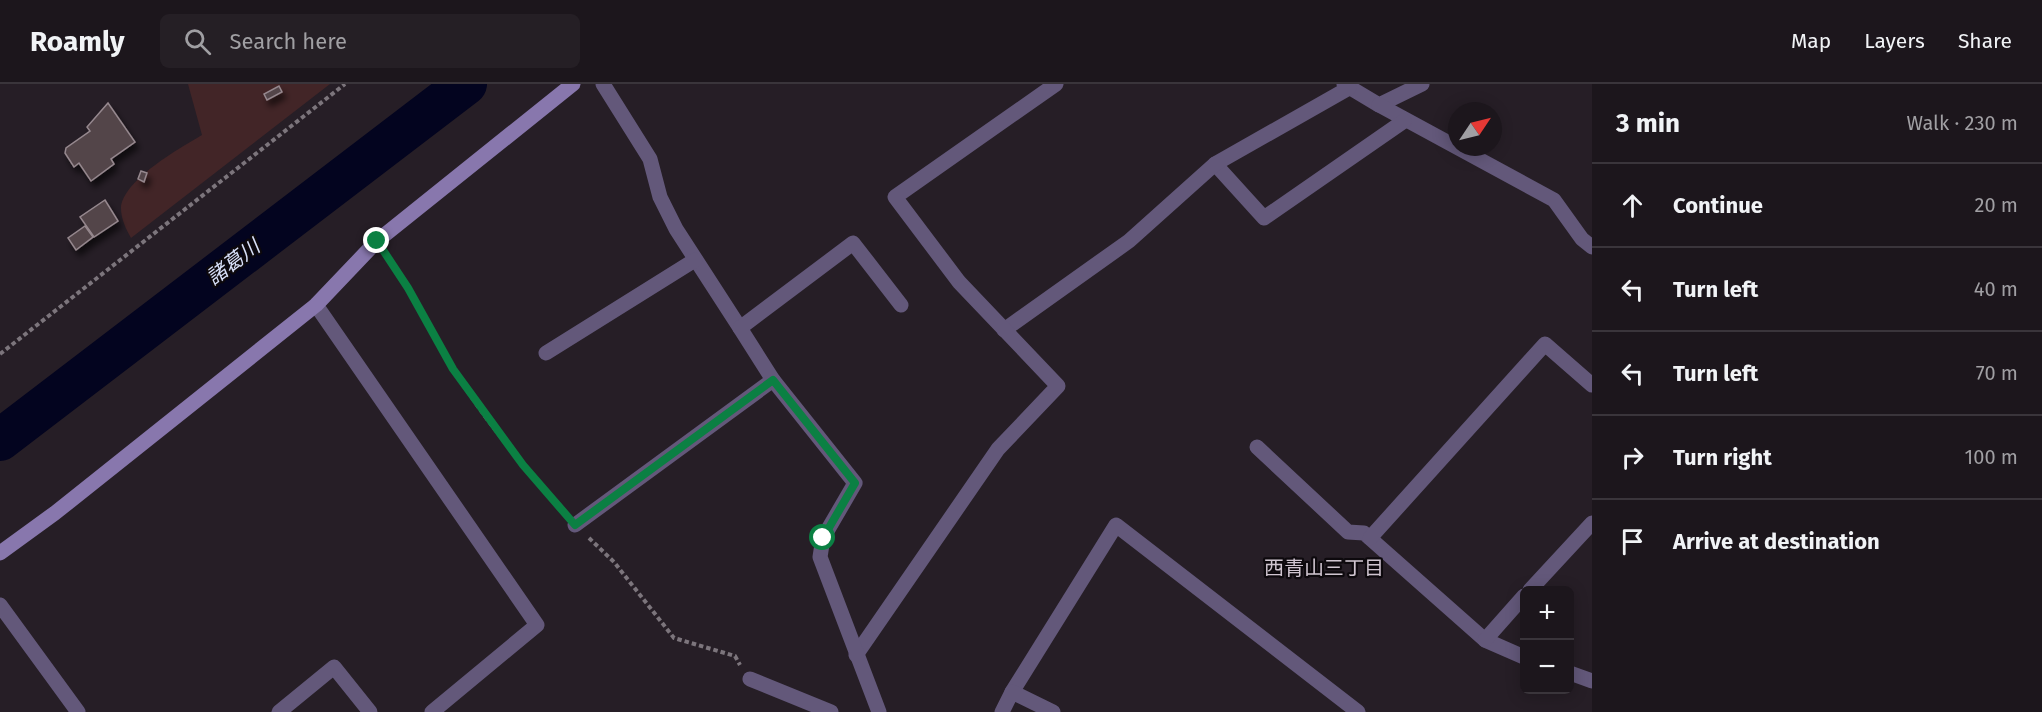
<!DOCTYPE html>
<meta charset="utf-8">
<style>
body{margin:0;font-family:"Fira Sans","Noto Sans JP",sans-serif;background:#251f25;color:#f1f3f6}
.controls{position:absolute;right:18px;bottom:18px;display:grid;overflow:hidden;border-radius:9px;box-shadow:0 3px 15px #0003}
.controls button{width:54px;height:54px;display:grid;place-items:center;padding:0;border:0;border-bottom:2px solid #3a353b;background:#1c161c;color:#f1f3f6;font:30px sans-serif}
.compass{position:absolute;left:1448px;top:18px;width:54px;height:54px;border-radius:50%;background:#1c161c;box-shadow:0 3px 15px #0003;rotate:55deg}
.stop{position:absolute;width:18px;height:18px;margin:-14px;border:4px solid #0b8043;border-radius:50%;background:#fff}
.stop.end{background:#0b8043;border-color:#fff;box-shadow:0 2px 6px #0008}
.list{margin:0;padding:0;list-style:none}
h2{display:flex;justify-content:space-between;align-items:center;height:78px;margin:0;padding:0 24px;font-size:26px}
h2 small{font-size:20px;font-weight:400;color:#a09fa3}
.list li{display:grid;grid-template-columns:39px 1fr auto;gap:18px;align-items:center;box-sizing:border-box;height:84px;padding:0 24px;border-top:2px solid #3a353b}
.list b{display:block;font-size:22px;white-space:nowrap}
.list em{font-size:20px;font-style:normal;color:#a09fa3}
.icon{flex:none;width:33px;height:33px;fill:none;stroke:currentColor;stroke-width:2;stroke-linecap:round;stroke-linejoin:round}
.map{position:relative;flex:none;width:1592px;height:628px;overflow:hidden}
header{display:flex;align-items:center;gap:36px;box-sizing:border-box;height:84px;padding:0 30px;background:#1c161c;border-bottom:2px solid #3a353b}
header strong{font-size:28px}
nav{display:flex;gap:33px;margin-inline-start:auto;font-size:21px}
.search{width:420px;height:54px;background:#251f25;display:flex;align-items:center;gap:15px;box-sizing:border-box;padding:0 21px;border-radius:9px;color:#a09fa3;font-size:22px}
main{display:flex}
aside{flex:1;background:#1c161c}
.map>svg:first-child{display:block}
.green{fill:#422527}
.lines{fill:none;stroke-linecap:round;stroke-linejoin:round}
.river{stroke:#03041f;stroke-width:42}
.building{fill:#52454a;stroke:#96888e;stroke-width:1.5;filter:url(#shadow)}
.path{stroke:#7c757c;stroke-width:4;stroke-dasharray:4.5 3;stroke-linecap:butt}
.street{stroke:#63587a;stroke-width:15}
.secondary{stroke:#8877ad;stroke-width:15}
.route{stroke:#0b8043;stroke-width:8}
.labels{text-anchor:middle;stroke-width:4.5;stroke-linejoin:round;paint-order:stroke}
.water-label{font-size:20px;font-style:italic;fill:#d9e1fa;stroke:#0d090d}
.neighbourhood-label{font-size:20px;fill:#d0c5d0;stroke:#0d090d}
</style>
<header>
<strong>Roamly</strong>
<div class="search"><svg class="icon" aria-label="search" viewBox="0 0 24 24"><circle cx="10" cy="10" r="6"/><path d="M15 15l6 6"/></svg>Search here</div>
<nav><a>Map</a><a>Layers</a><a>Share</a></nav>
</header>
<main>
<div class="map">
<svg width="1592" height="628" viewBox="0 0 1592 628">
<defs>
<filter id="shadow"><feDropShadow dx="3.5" dy="6" stdDeviation="3" flood-color="#0009"/></filter>
</defs>
<rect width="100%" height="100%" fill="#261e26"/>
<!-- green -->
<path class="green" d="M188 0H330L131 154C126 145 121 135 121 124 123 96 180 64 202 51Z"/>
<g class="lines">
<!-- river -->
<path class="river" d="M0 356 466 0"/>
</g>
<!-- building -->
<g class="building">
<path d="M279 2 282 8 267 16 264 10Z"/>
<path d="M108 19 135 58 111 75 114 80 91 97 79 79 74 83 65 69 66 64 90 47 87 43Z"/>
<path d="M141 87 147 89 144 98 138 95Z"/>
<path d="M105 116 118 137 94 153 80 133Z"/>
<path d="M85 142 93 153 76 166 68 154Z"/>
</g>
<g class="lines">
<!-- path -->
<g class="path">
<path d="M387 172C411 208 430 247 453 284 483 335 524 382 563 427"/>
<path d="M0 270 345 0"/>
<path d="M589 454 614 478 674 554 735 572 740 581"/>
</g>
<!-- street -->
<g class="street">
<path d="M603 0 650 75 660 113 676 145 740 244"/>
<path d="M1344 0 1379 21 1422 0"/>
<path d="M1379 21 1554 116 1582 155 1592 163"/>
<path d="M1215 80 1264 134 1404 37"/>
<path d="M316 221 537 541 432 628"/>
<path d="M1004 246 1129 157 1215 80 1349 4"/>
<path d="M546 269 695 176"/>
<path d="M1257 363 1348 448 1364 449 1485 556 1524 573"/>
<path d="M575 441 773 296"/>
<path d="M1370 454 1545 260 1592 301"/>
<path d="M1530 506 1592 439"/>
<path d="M0 521 78 628"/>
<path d="M1485 556 1524 512"/>
<path d="M856 571 998 365 1058 302 959 198 895 113 1056 0"/>
<path d="M1570 589 1592 597"/>
<path d="M750 595 831 628"/>
<path d="M1012 608 1116 441 1358 628"/>
<path d="M279 628 334 583 370 628"/>
<path d="M879 628 820 473 823 454 855 399 773 296 740 244 853 159 901 221"/>
<path d="M1002 628 1012 608 1053 628"/>
</g>
<!-- secondary -->
<path class="secondary" d="M0 469 55 429 316 221 377 157 573 0"/>
</g>
<g class="lines">
<!-- route -->
<path class="route" d="M377 157 408 204 453 285 523 381 575 441 773 296 855 399 823 454"/>
</g>
<g class="labels">
<!-- water labels -->
<g class="water-label">
<text transform="translate(233 178) rotate(-37)" y="7">諸葛川</text>
</g>
<!-- neighbourhood labels -->
<g class="neighbourhood-label">
<text x="1324" y="491">西青山三丁目</text>
</g>
</g>
</svg>
<div class="controls">
<button>+</button>
<button>−</button>
</div>
<svg class="compass" viewBox="-18 -18 36 36"><path d="M0-13l5 13h-10z" fill="#e53935"/><path d="M0 13l5-13h-10z" fill="#a09fa3"/></svg>
<div class="stop" style="left:823px;top:454px"></div>
<div class="stop end" style="left:377px;top:157px"></div>
</div>
<aside>
<h2>3 min<small>Walk · 230 m</small></h2>
<ul class="list">
<li><svg class="icon" aria-label="ahead" viewBox="0 0 24 24"><path d="M12 20V5M6 11l6-6 6 6"/></svg><div><b>Continue</b></div><em>20 m</em></li>
<li><svg class="icon" aria-label="left" viewBox="0 0 24 24"><path d="M17 20v-9H6M10 6l-5 5 5 5"/></svg><div><b>Turn left</b></div><em>40 m</em></li>
<li><svg class="icon" aria-label="left" viewBox="0 0 24 24"><path d="M17 20v-9H6M10 6l-5 5 5 5"/></svg><div><b>Turn left</b></div><em>70 m</em></li>
<li><svg class="icon" aria-label="right" viewBox="0 0 24 24"><path d="M7 20v-9h11M14 6l5 5-5 5"/></svg><div><b>Turn right</b></div><em>100 m</em></li>
<li><svg class="icon" aria-label="arrive" viewBox="0 0 24 24"><path d="M6 21V4h12l-3 4 3 4H6"/></svg><div><b>Arrive at destination</b></div></li>
</ul>
</aside>
</main>
